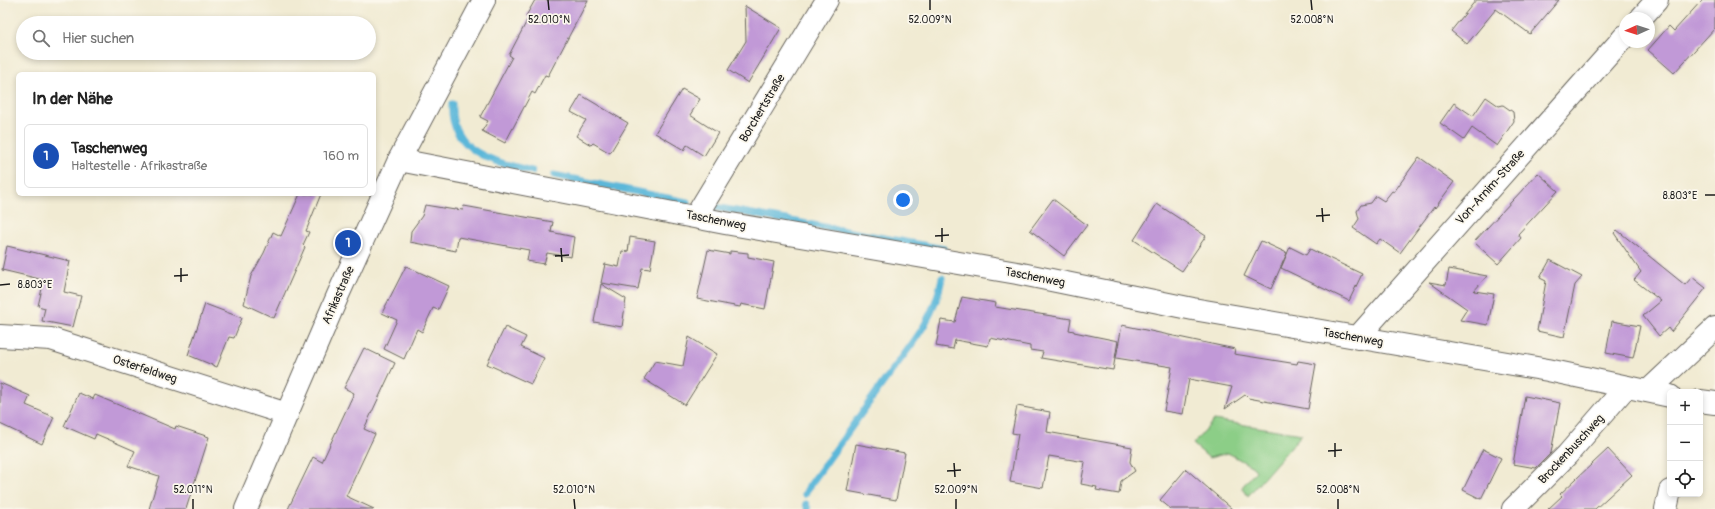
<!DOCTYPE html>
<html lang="de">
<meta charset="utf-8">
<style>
body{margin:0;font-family:Pangolin,sans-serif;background:#f2f2f2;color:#222}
.controls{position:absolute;right:12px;bottom:12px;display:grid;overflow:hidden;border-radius:6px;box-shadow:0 2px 6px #0003}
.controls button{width:36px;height:36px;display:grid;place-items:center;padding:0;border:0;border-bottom:1px solid #e0e0e0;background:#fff;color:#222;font:20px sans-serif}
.compass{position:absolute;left:1619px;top:12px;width:36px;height:36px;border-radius:50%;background:#fff;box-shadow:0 2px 6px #0003;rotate:267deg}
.you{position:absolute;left:903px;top:200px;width:14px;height:14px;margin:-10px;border:3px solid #fff;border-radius:50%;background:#1a73e8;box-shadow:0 0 0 6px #1a73e833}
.badge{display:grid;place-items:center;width:26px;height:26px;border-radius:50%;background:#b5179e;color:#fff;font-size:13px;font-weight:700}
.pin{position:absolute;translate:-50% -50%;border:2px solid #fff;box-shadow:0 1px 4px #0006}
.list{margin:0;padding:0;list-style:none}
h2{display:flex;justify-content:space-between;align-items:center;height:52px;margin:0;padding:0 16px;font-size:17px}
h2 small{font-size:13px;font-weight:400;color:#767676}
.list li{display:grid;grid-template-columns:26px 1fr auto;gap:12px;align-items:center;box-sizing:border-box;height:64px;margin:0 8px 8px;padding:0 8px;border:1px solid #e0e0e0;border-radius:6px}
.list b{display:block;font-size:15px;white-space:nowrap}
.list p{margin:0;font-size:13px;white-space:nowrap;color:#767676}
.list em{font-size:13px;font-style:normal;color:#767676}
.icon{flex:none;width:22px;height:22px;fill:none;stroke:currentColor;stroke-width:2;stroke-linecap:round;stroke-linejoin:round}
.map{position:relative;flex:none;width:1715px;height:509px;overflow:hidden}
.search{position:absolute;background:#fff;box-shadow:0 2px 6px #0003;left:16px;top:16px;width:360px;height:44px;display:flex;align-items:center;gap:10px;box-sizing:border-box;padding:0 14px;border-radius:22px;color:#767676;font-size:15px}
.panel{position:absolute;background:#fff;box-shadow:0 2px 6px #0003;left:16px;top:72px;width:360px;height:124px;border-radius:6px}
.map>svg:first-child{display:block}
.green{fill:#8cce87;stroke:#547552}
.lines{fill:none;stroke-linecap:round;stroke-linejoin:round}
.stream{stroke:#5bb7d9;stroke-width:7}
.building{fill:#c199d7}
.minor-casing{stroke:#67645c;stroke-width:24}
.minor{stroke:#fff;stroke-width:22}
.ticks{fill:none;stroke:#1c1c1c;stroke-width:1.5}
.labels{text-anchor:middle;stroke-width:3.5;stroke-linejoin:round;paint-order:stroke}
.street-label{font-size:12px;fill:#1c1c1c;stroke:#fbf7ec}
.ticks-label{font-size:10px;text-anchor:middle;fill:#1c1c1c;stroke:#fbf7ec;stroke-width:3.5;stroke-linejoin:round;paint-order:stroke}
</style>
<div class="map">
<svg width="1715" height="509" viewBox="0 0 1715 509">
<rect width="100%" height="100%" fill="#fbf7ec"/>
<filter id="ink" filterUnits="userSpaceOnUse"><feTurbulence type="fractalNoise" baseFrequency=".025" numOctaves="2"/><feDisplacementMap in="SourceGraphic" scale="8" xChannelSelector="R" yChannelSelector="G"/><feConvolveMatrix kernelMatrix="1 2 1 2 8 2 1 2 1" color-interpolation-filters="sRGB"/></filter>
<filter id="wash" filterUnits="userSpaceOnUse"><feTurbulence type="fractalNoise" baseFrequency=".012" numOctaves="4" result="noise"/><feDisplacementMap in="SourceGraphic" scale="16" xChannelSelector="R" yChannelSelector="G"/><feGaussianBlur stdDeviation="0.9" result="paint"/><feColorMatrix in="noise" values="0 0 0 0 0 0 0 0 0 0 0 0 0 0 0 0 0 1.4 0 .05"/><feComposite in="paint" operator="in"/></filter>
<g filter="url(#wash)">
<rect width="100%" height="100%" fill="#f1ebd3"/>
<!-- green -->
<path class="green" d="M1214 420 1302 434 1248 496 1242 487 1256 471 1253 467 1228 453 1209 458 1193 444Z"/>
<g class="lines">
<!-- stream -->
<g class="stream">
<path d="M452 104C449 152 495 162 532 171"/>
<path d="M554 175 687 202"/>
<path d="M715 207 944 249"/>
<path d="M805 494 808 488C833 453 858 418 883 383 908 348 934 322 942 278"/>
<path d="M806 504 808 509"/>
</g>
</g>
<g id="blocks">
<!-- building -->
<g class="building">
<path d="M535 0H588L548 76 545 75 535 94 532 92 505 143 482 131 488 121 480 117 512 57 509 55 529 17 526 16Z"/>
<path d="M1476 0H1559L1530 34 1496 9 1467 44 1451 31Z"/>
<path d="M1702 0H1715V28L1674 73 1648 50 1669 26 1674 31Z"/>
<path d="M745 6 781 28 748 83 728 70 746 41Z"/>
<path d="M682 89 700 99 690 115 718 133 704 156 687 145 684 150 655 133Z"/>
<path d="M581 95 628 123 610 153 593 143 591 145 576 136 586 120 571 112Z"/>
<path d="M1486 97 1499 106 1503 105 1513 112 1514 121 1497 146 1472 128 1464 140 1440 123 1454 103 1473 116Z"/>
<path d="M1419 157 1454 182 1435 208 1434 207 1400 253 1380 239 1376 244 1353 228 1359 219 1357 211 1361 205 1371 203 1376 196 1384 201 1392 191 1394 192Z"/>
<path d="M1538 173 1558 191 1518 234 1521 238 1498 264 1474 242Z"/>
<path d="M300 194H321L306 231 309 232 303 245 305 247 274 318 244 304 251 276 264 253 273 232 281 236Z"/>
<path d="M1053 199 1087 225 1064 256 1030 230Z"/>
<path d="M1157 204 1206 236 1182 271 1134 240Z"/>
<path d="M425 205 455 210V209L463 210 464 206 553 222 551 232 574 237 571 257 547 253 544 264 527 261 529 250 458 237 456 251 410 242 411 231 422 216Z"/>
<path d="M1617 230 1685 285 1692 277 1706 288 1671 332 1668 328 1659 336 1643 316 1661 301 1634 280 1641 272 1614 233Z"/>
<path d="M630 237 655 241 650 269 642 268 638 289 601 283 605 264 619 267 622 251 628 252Z"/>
<path d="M1261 241 1287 253 1271 289 1244 276Z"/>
<path d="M7 246 70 261 64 292 81 296 73 327 42 321 45 308 38 306 44 280 2 270Z"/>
<path d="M1290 247 1306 255 1310 249 1362 274 1349 301 1281 268Z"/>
<path d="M708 250 730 254V251L748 253V257L774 262 765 309 741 304 740 307 697 299Z"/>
<path d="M1550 260 1582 277 1575 285 1564 337 1537 331 1546 281 1540 278Z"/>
<path d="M406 266 449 286 438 310 433 308 422 332 417 329 404 359 384 349 397 320 382 313Z"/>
<path d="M1449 269 1487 276 1474 291 1494 294 1488 325 1460 320 1467 309 1429 282 1446 285Z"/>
<path d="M601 284 626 299 622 327 594 322Z"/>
<path d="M962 297 996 303 995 307 1071 319 1069 330 1074 331V332L1118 341 1113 370 1041 358 1043 352 1030 350V346L990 338 988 346 955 340 953 349 936 346 941 320 955 322Z"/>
<path d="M205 304 242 318 234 338 229 337 217 367 188 355Z"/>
<path d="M1612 321 1640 326 1633 358 1606 353Z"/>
<path d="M1122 325 1235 349 1234 354 1297 364 1298 361 1316 364 1308 409 1248 398 1245 395 1225 409 1232 387 1189 379 1183 414 1164 411 1172 367 1116 358Z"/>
<path d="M505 327 526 337 521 347 544 358 531 384 487 364Z"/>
<path d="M689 337 717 354 685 405 644 379 655 361 683 366Z"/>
<path d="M364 348 395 363 364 429 375 434 346 496 374 509H288L313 457 322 462 354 393 344 388Z"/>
<path d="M0 383 30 396 26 405 54 417 42 444 0 424Z"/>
<path d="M79 393 93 399 95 395 175 429 176 426 209 437 186 509H149L159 476 128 466 135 451 96 434 94 439 64 426Z"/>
<path d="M1525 396 1560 403 1551 453 1536 468 1513 464Z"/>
<path d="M1017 406 1050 412 1047 432 1132 447 1130 462 1135 471 1121 481 1119 494 1096 490 1097 487 1081 484 1085 462 1049 456 1043 488 1010 482 1018 434 1012 433Z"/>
<path d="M856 444 905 453 896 500 847 491Z"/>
<path d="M1483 449 1501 458 1481 499 1463 490Z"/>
<path d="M1608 449 1632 475 1595 509H1548L1562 496 1560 494Z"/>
<path d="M1186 469 1232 509H1171L1160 500Z"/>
</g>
</g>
</g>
<g filter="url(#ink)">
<use href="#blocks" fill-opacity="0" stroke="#67645c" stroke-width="1"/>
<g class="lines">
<defs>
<g id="minor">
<path d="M1641 18 1657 0"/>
<path d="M399 160 725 223 1017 273 1193 309 1548 370 1670 396"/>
<path d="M696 216 827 0"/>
<path d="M0 336 51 339 287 414"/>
<path d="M1357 338 1625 36"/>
<path d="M1648 391 1715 328"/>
<path d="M1700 401 1715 403"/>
<path d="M246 509 338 295 399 160 484 0"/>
<path d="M1513 509 1567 455 1626 387"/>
<path d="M1666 509 1670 491"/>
</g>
</defs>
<!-- minor casing -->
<use href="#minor" class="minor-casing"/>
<!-- minor -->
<use href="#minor" class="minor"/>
</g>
</g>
<!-- ticks -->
<path class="ticks" d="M548 0 549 10M930 0V10M1311 0 1312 10M1705 195H1715M1322 208 1323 222M1316 216 1330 215M942 228V242M935 236 949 235M561 248 562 262M555 256 569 255M181 268V282M174 276 188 275M0 285 10 284M1335 443V457M1328 451 1342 450M954 463 955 477M947 471 961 470M193 499V509M574 499 575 509M956 499V509M1338 499V509"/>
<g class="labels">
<!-- street labels -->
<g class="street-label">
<text transform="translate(762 108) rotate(-59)" y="4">Borchertstraße</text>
<text transform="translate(1490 187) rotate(-48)" y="4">Von-Arnim-Straße</text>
<text transform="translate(716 220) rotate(11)" y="4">Taschenweg</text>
<text transform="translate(1035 277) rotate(11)" y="4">Taschenweg</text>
<text transform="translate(338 295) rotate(-66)" y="4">Afrikastraße</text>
<text transform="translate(1353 337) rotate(10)" y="4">Taschenweg</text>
<text transform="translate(145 369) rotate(18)" y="4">Osterfeldweg</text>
<text transform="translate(1571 449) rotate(-47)" y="4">Brockenbuschweg</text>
</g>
</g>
<g class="ticks-label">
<text x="549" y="23">52.010°N</text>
<text x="930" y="23">52.009°N</text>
<text x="1312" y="23">52.008°N</text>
<text x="1680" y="199">8.803°E</text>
<text x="35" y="288">8.803°E</text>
<text x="193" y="493">52.011°N</text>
<text x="574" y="493">52.010°N</text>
<text x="956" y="493">52.009°N</text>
<text x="1338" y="493">52.008°N</text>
</g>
</svg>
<div class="controls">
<button>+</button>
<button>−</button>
<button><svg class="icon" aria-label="locate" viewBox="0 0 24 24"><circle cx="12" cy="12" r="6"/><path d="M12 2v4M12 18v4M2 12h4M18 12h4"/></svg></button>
</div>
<svg class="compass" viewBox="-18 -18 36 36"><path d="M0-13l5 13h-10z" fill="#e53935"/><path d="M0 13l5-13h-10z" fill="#767676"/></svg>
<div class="you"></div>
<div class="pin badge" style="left:348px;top:243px;background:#1a4fb4">1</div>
<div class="search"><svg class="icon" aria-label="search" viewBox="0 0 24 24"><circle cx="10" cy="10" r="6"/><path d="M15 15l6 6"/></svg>Hier suchen</div>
<section class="panel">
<h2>In der Nähe<small></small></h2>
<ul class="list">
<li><span class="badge" style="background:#1a4fb4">1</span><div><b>Taschenweg</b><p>Haltestelle · Afrikastraße</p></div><em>160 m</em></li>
</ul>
</section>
</div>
